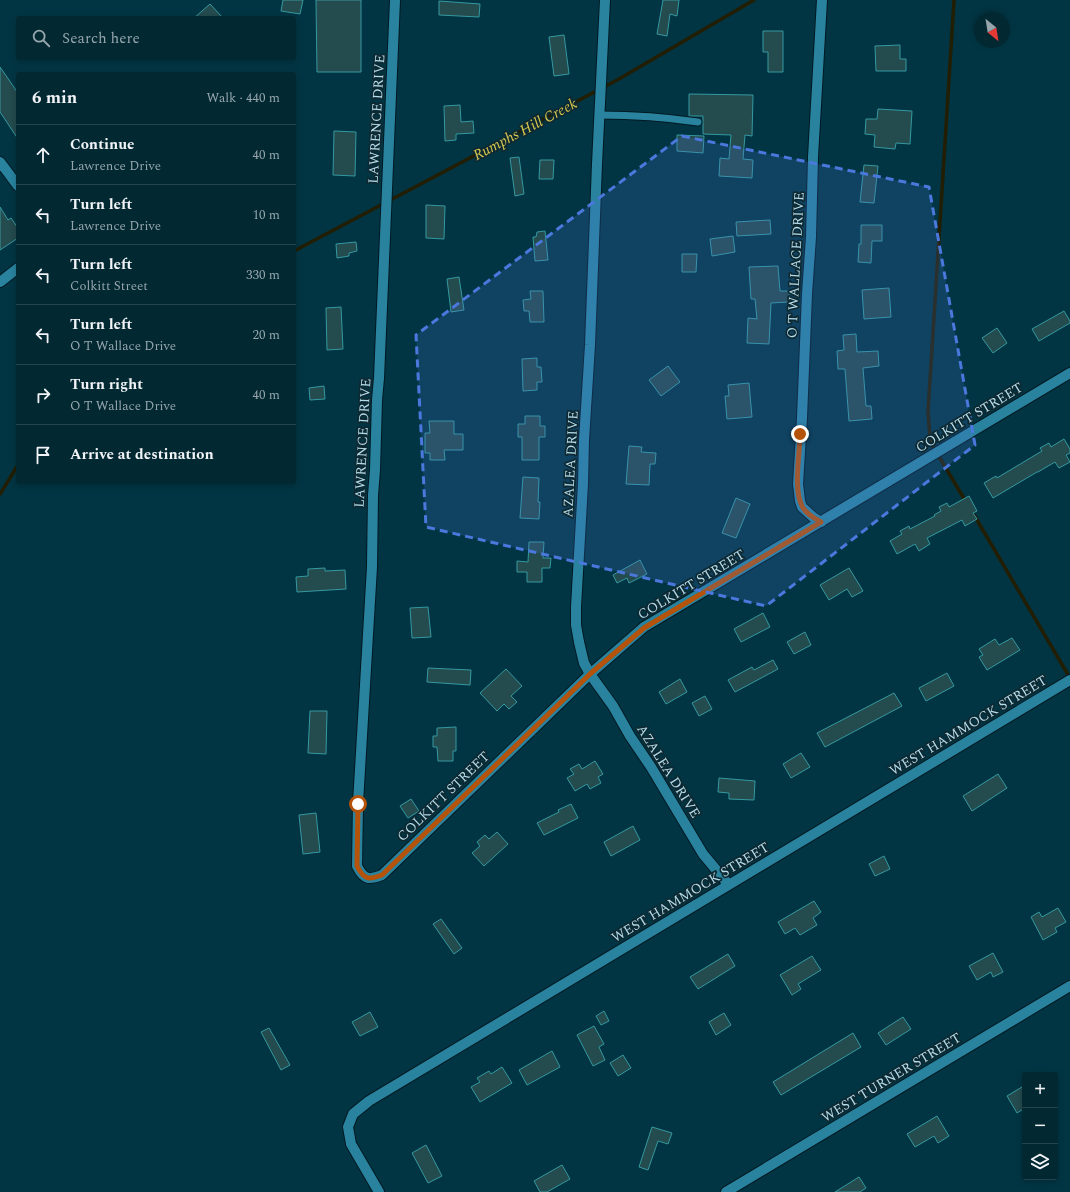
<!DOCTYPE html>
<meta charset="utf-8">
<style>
body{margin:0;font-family:Spectral,serif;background:#10343e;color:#f1f3f6}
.controls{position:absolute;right:12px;bottom:12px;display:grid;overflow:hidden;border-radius:4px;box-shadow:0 2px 6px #0003}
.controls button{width:36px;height:36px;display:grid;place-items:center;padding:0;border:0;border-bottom:1px solid #23444d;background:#022832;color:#f1f3f6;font:20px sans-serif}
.compass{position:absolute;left:974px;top:12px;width:36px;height:36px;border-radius:50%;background:#022832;box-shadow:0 2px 6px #0003;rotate:150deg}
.stop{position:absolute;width:12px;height:12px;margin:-9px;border:3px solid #b45309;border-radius:50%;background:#fff}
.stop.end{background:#b45309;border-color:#fff;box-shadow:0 1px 4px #0008}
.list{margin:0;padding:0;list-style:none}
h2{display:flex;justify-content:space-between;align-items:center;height:52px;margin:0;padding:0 16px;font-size:17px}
h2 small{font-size:13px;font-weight:400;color:#96a6ac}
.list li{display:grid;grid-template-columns:26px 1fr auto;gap:12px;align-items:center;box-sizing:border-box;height:60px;padding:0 16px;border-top:1px solid #23444d}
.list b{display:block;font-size:15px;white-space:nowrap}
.list p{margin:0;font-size:13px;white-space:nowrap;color:#96a6ac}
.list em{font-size:13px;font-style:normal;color:#96a6ac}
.icon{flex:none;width:22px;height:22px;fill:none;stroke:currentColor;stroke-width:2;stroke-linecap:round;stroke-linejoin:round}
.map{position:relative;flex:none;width:1070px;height:1192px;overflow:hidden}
.search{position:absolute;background:#022832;box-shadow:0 2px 6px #0003;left:16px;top:16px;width:280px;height:44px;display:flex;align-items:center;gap:10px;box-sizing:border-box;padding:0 14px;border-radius:4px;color:#96a6ac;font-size:15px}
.panel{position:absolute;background:#022832;box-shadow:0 2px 6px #0003;left:16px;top:72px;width:280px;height:412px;border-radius:4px}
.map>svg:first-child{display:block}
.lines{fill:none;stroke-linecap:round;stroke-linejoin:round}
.stream{stroke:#221e03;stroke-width:3.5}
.building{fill:#244b4e;stroke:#3499a0}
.service-casing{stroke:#011a23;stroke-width:9}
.minor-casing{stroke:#011a23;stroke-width:12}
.service{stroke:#29839e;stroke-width:7}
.minor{stroke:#29839e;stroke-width:10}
.route{stroke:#b45309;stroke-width:5}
.marked{fill:#4a78dd;fill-opacity:0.2;stroke:#4a78dd;stroke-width:3;stroke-dasharray:8 5;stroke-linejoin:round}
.labels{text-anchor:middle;stroke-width:3.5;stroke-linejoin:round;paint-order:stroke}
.street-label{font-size:14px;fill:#b3dbe9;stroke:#0e2932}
.water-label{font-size:15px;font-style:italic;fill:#d7c84e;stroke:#0e2932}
</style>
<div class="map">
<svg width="1070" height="1192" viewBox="0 0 1070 1192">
<rect width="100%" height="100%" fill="#023543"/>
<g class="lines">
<!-- stream -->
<g class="stream">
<path d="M954 0 928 412 930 437 934 448 966 502"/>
<path d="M294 251 619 79 754 0"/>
<path d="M0 494 18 465"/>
<path d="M974 515 1070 678"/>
</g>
</g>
<!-- building -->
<g class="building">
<path d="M283 0H303L300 14 281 11Z"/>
<path d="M316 0H361V72H317Z"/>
<path d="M663 0H679L677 16 670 14 667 36 657 34Z"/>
<path d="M439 1 480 4 479 17 439 15Z"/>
<path d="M210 4 223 18H194Z"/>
<path d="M763 31H783V72H768V52H763Z"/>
<path d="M564 35 569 74 554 76 549 37Z"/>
<path d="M900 45V59H906V71H876L875 46Z"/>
<path d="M0 67 18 93V139L0 112Z"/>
<path d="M689 94 753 95 752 136 745 135 743 159 753 160 752 178 719 176 720 158 729 159 731 135 703 134V116H689Z"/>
<path d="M460 105 461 122 473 121 474 133 456 134V140L445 141 444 106Z"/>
<path d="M878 109 912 111 910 144 896 143 895 149 874 147 875 135 865 134 866 119H877Z"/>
<path d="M334 131 356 132 355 176 333 175Z"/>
<path d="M677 135 704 136 703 153 677 151Z"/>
<path d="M519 157 524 194 515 196 510 158Z"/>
<path d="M540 160H554L553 179H539Z"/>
<path d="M864 165 878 166 874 203 860 202Z"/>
<path d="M426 205 445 206 444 239 426 238Z"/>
<path d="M0 207 8 220 11 218 18 228V238L0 250Z"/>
<path d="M770 220 771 234 737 236 736 222Z"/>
<path d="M861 225H882V241H872L871 263 858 262 859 244H861Z"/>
<path d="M545 231 548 260 535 261 533 237H536L537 232Z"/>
<path d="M733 236 735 252 712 256 710 239Z"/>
<path d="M356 242 357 251 349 253V256L337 258 336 244Z"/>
<path d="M682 254H697L696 272H682Z"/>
<path d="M778 266 780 291H789V302L771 303 769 344 747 343 748 318 757 319 755 299H751L749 267Z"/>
<path d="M459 277 464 310 451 312 447 279Z"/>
<path d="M889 288 891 317 864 319 862 290Z"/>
<path d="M530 291H543L544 322H530L529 311H524L523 300 531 299Z"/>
<path d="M341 307 343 349 327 350 326 308Z"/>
<path d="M1064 311 1070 321V323L1039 341 1032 329Z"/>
<path d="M997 328 1007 343 993 353 982 338Z"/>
<path d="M856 334 857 352 878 351 879 366 863 368 866 406H871L872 419 849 421 845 369H838L837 351 844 350 843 335Z"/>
<path d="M537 358V367H541L542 382H537V390L523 391 522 359Z"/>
<path d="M668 366 680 382 661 396 649 380Z"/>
<path d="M749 383 752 417 727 419 725 396H729L728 385Z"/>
<path d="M324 386 325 399 310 400 309 388Z"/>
<path d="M525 416H540V426H545V437H539V460H522V437H518V424H525Z"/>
<path d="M429 421H454V434H463V450H444L445 460H430V453H425V433H430Z"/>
<path d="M1064 439 1070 449V453L1066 455 1070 462 1059 468 1055 462 1038 472H1037L993 498 984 483 996 476 997 478 1042 451 1040 448 1049 443 1051 447Z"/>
<path d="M629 446 642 447 641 452 656 453 655 464H650L649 485 626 484Z"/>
<path d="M523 477 539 478 538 502H540L539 519 520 518Z"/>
<path d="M969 496 977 511 973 513 977 519 965 526 962 520 927 538 930 544 919 551 915 544 897 554 890 541 902 534 900 531 909 526 910 529 935 516 934 515 941 511 939 507 947 503 949 507Z"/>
<path d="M736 498 750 504 736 538 722 533Z"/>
<path d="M529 542H544L543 558H551L550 568H542V582H527V572H517V561L528 562Z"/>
<path d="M640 560 647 574 629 583 627 578 617 583 613 575Z"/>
<path d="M325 568V571L345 570 346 589 297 592 296 577 308 576V569Z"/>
<path d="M849 568 863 591 852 597 847 589 829 600 820 585Z"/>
<path d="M428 607 431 637 412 638 410 608Z"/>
<path d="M763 613 770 627 741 642 734 629Z"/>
<path d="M805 632 811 645 794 654 787 642Z"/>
<path d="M1012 638 1020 650 987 670 979 657 983 655 979 649 995 639 999 645Z"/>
<path d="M773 660 778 669 735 692 728 680 752 667 754 670Z"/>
<path d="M428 668 471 670 470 685 427 682Z"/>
<path d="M506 669 522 686 511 696 517 702 509 709 504 704 497 711 480 693Z"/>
<path d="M947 673 954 686 926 701 919 688Z"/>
<path d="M680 679 687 692 666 704 659 692Z"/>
<path d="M894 693 902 706 825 747 817 733Z"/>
<path d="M705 696 712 709 699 716 692 703Z"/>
<path d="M310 711H327L326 754 308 753Z"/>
<path d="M456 727V751H453V761H438L437 747H433V736H437V728Z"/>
<path d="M801 753 810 767 791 778 783 764Z"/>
<path d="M595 761 603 774 598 777 601 783 590 789 587 784 575 791 567 778 574 774 570 769 579 764 582 769Z"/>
<path d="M998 774 1007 788 972 811 963 796Z"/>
<path d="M719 778 755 781 754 800 729 799V793L718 792Z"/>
<path d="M411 799 419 811 408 818 400 806Z"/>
<path d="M571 804 578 818 544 835 537 823 559 812 558 810Z"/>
<path d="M316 813 320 852 303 854 299 815Z"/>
<path d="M633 826 640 840 611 856 604 842Z"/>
<path d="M497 832 508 844 484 866 472 853 480 846 477 842 485 835 489 839Z"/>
<path d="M884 856 890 869 875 876 869 864Z"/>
<path d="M814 901 821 912 813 918 817 925 800 935 795 928 785 934 778 922Z"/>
<path d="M1058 908 1066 922 1055 928 1057 932 1043 940 1031 917 1039 912 1042 917Z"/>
<path d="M441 919 462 948 454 954 433 924Z"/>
<path d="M993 953 1003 972 993 977 991 972 977 980 969 966Z"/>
<path d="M728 954 735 966 698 989 690 977Z"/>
<path d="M812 956 821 970 798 984 801 989 792 995 780 975Z"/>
<path d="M604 1011 609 1021 601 1025 596 1016Z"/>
<path d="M370 1012 378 1027 360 1036 352 1022Z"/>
<path d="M724 1013 731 1025 716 1035 709 1022Z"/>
<path d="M903 1017 911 1029 886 1045 878 1033Z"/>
<path d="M594 1026 604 1044 599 1047 605 1060 593 1066 577 1035Z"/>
<path d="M269 1028 290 1065 281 1070 261 1032Z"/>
<path d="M853 1033 861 1047 781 1095 773 1082Z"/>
<path d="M552 1051 560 1067 527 1085 519 1070Z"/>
<path d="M623 1055 631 1068 618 1076 610 1063Z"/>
<path d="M502 1067 512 1083 480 1102 471 1087 480 1082 477 1078 489 1071 491 1074Z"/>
<path d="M1022 1087 1025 1092V1108L1017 1113 1007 1096Z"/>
<path d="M937 1116 949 1136 938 1143 934 1136 915 1147 907 1134Z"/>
<path d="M652 1127 672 1133 668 1144 658 1141 648 1170 639 1167Z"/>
<path d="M426 1145 442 1176 428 1183 412 1153Z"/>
<path d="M562 1165 570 1179 547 1192H540L534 1181Z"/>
<path d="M859 1177 866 1188 860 1192H835Z"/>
</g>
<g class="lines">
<defs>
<path id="service" d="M600 115C634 115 664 117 698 122"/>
<g id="minor">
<path d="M395 0C390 126 384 252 379 378L377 400 375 470 373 495 372 567 358 803 357 866C364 880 369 880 382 875L590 674 644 627 1070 373"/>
<path d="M605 0 597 164 590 345 584 440 583 484 576 607V625L579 642 584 663 590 674 613 706 630 736 651 767 703 854 728 884"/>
<path d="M0 162 18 186"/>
<path d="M0 282 18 268"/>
<path d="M821 522 813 517 802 507 800 501 798 484 802 418 807 294 811 237 813 157 822 0"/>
<path d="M379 1192 351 1144 348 1127 353 1114 369 1101 1070 680"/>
<path d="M726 1192 1070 986"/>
</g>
</defs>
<!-- service casing -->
<use href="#service" class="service-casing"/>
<!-- minor casing -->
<use href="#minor" class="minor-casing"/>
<!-- service -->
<use href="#service" class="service"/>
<!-- minor -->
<use href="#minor" class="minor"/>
</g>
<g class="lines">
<!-- route -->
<path class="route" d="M358 804 357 866C364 880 369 880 382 875L590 674 644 628 821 522C814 518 806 514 802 506 793 488 800 454 800 434"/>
</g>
<!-- marked area -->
<path class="marked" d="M682 136 929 187 975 445 766 606 426 527 416 335Z"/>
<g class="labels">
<!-- street labels -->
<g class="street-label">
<text transform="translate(376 119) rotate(-87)" y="5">LAWRENCE DRIVE</text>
<text transform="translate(795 265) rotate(-87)" y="5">O T WALLACE DRIVE</text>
<text transform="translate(969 417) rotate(-31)" y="5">COLKITT STREET</text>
<text transform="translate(362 443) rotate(-87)" y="5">LAWRENCE DRIVE</text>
<text transform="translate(570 464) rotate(-87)" y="5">AZALEA DRIVE</text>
<text transform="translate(691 584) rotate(-31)" y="5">COLKITT STREET</text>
<text transform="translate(968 725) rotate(-31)" y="5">WEST HAMMOCK STREET</text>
<text transform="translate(669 771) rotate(58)" y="5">AZALEA DRIVE</text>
<text transform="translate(443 796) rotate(-44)" y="5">COLKITT STREET</text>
<text transform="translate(690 892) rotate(-31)" y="5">WEST HAMMOCK STREET</text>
<text transform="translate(891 1077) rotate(-31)" y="5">WEST TURNER STREET</text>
</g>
<!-- water labels -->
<g class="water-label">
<text transform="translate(525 129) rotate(-28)" y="5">Rumphs Hill Creek</text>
</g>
</g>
</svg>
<div class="controls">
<button>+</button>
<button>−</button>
<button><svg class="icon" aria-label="layers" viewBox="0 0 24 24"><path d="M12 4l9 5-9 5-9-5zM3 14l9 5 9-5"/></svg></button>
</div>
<svg class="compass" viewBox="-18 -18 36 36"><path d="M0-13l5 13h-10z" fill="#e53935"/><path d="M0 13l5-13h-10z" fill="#96a6ac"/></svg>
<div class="stop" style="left:358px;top:804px"></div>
<div class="stop end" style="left:800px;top:434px"></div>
<div class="search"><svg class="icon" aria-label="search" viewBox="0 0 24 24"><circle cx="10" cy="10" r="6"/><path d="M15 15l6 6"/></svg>Search here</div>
<section class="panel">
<h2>6 min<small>Walk · 440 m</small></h2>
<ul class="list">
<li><svg class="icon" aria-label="ahead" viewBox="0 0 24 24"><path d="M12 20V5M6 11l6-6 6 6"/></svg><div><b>Continue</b><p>Lawrence Drive</p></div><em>40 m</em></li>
<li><svg class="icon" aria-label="left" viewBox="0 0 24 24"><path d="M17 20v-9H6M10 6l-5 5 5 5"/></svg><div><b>Turn left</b><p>Lawrence Drive</p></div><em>10 m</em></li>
<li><svg class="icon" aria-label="left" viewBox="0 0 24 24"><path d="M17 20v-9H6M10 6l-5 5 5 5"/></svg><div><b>Turn left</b><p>Colkitt Street</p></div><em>330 m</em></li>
<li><svg class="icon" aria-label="left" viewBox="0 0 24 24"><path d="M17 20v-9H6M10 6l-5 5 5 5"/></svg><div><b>Turn left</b><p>O T Wallace Drive</p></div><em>20 m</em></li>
<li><svg class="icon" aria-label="right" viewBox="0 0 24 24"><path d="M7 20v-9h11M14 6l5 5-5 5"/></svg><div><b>Turn right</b><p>O T Wallace Drive</p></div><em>40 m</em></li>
<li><svg class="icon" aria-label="arrive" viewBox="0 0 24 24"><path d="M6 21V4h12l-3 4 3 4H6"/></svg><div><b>Arrive at destination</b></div></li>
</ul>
</section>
</div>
